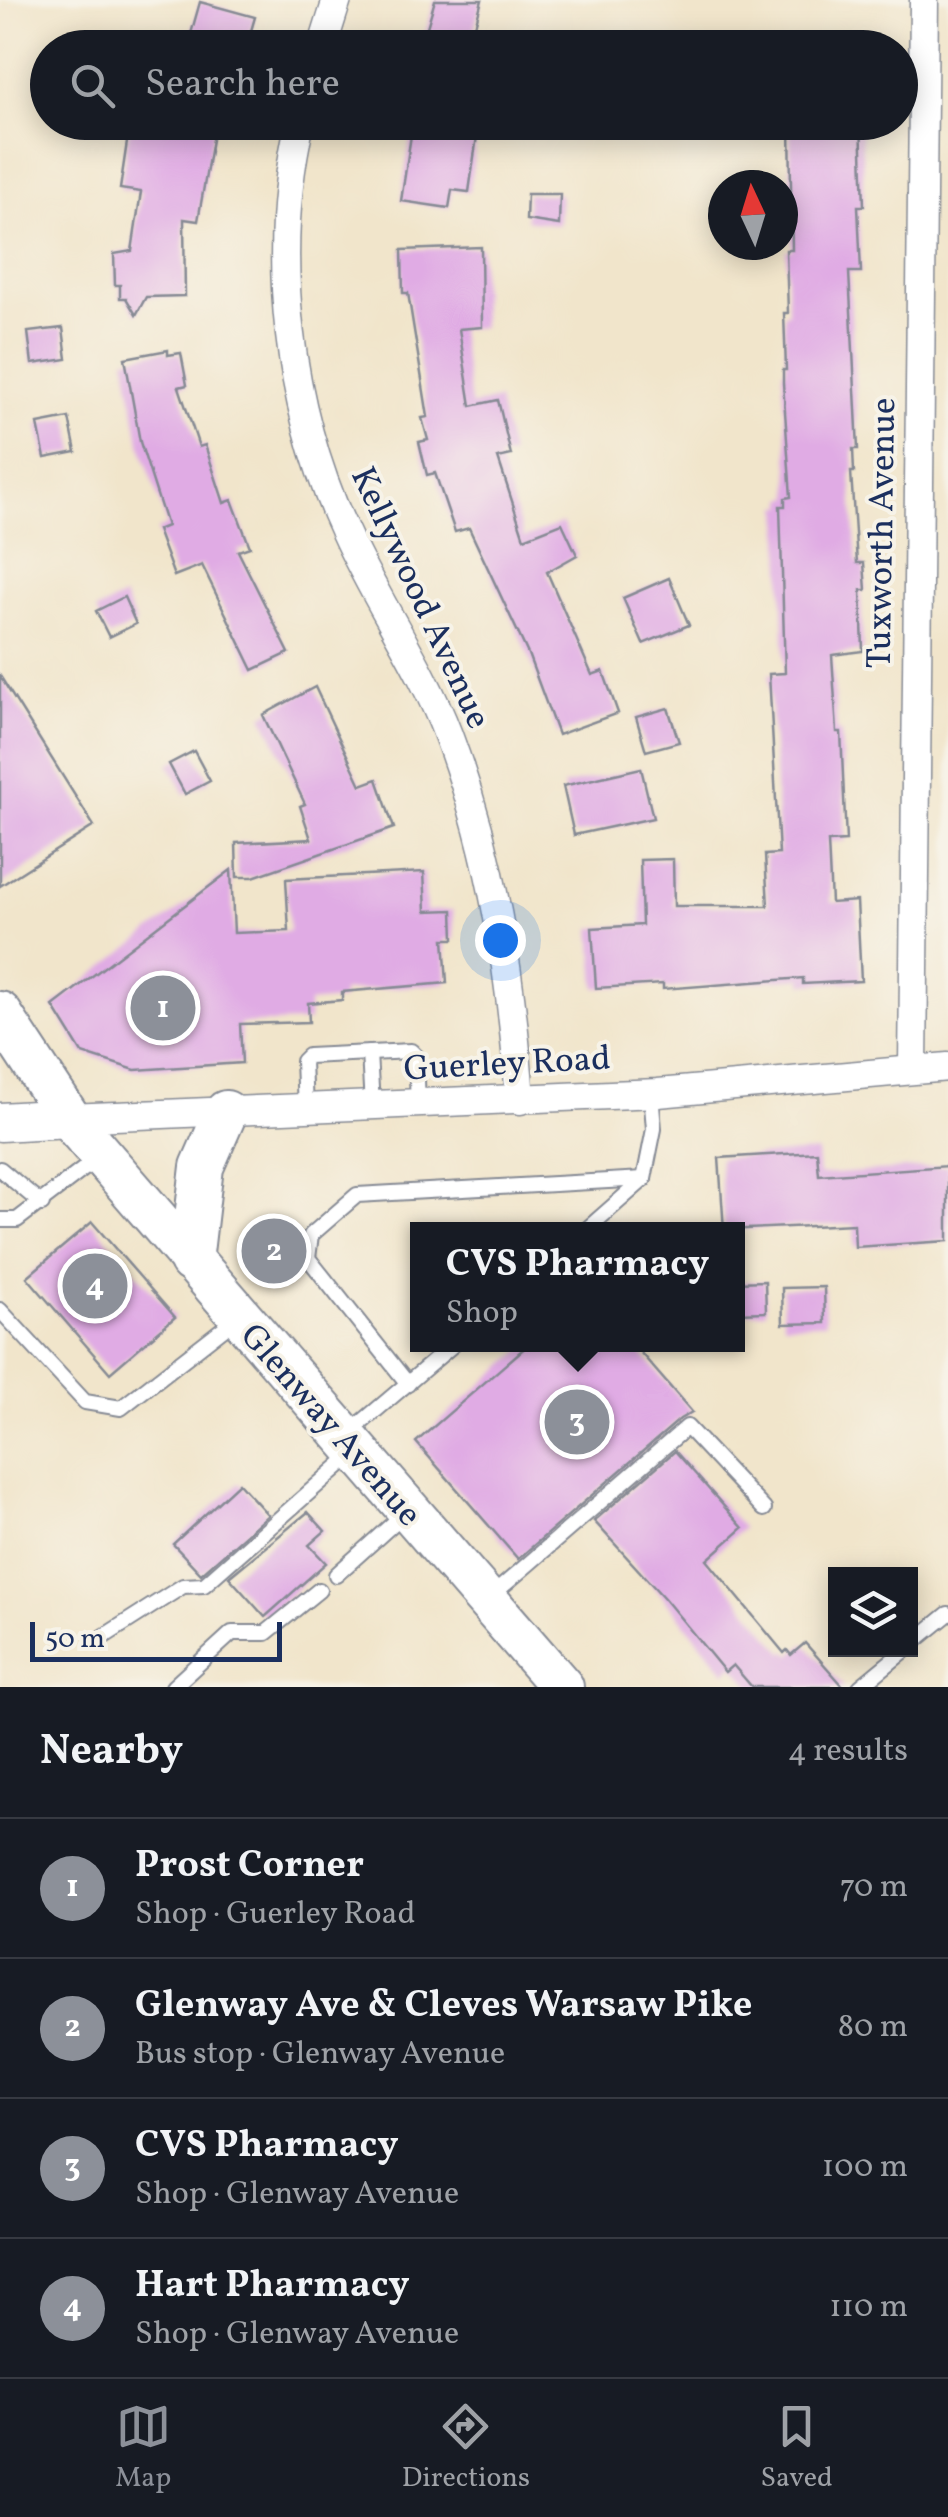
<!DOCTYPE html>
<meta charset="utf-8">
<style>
body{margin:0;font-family:Vollkorn,serif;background:#20242c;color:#f1f3f6}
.controls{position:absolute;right:30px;bottom:30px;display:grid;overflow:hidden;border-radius:0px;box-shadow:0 5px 25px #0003}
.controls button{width:90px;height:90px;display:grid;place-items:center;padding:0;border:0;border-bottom:2px solid #363941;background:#171b24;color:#f1f3f6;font:50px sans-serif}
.compass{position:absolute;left:708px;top:170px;width:90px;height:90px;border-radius:50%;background:#171b24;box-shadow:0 5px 25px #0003;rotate:356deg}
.scale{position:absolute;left:30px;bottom:25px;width:252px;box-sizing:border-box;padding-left:10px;border:5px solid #1b2f5e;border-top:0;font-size:28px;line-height:35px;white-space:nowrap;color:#1b2f5e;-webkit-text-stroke:8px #f7f3e8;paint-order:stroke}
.you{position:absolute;left:500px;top:940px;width:35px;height:35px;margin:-25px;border:8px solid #fff;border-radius:50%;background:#1a73e8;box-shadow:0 0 0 15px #1a73e833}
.badge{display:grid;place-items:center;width:65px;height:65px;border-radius:50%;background:#8c9099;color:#fff;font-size:32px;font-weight:700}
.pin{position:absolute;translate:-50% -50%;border:5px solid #fff;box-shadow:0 2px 10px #0006}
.popup{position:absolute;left:410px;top:1222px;width:335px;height:130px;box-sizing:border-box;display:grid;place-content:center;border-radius:0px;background:#171b24;filter:drop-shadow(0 2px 8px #0005);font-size:32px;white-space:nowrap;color:#9ea1a6}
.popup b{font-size:38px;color:#f1f3f6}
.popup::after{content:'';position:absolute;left:50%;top:100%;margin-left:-20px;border:20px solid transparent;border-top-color:#171b24}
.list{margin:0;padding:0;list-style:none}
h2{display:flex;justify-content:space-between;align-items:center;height:130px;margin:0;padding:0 40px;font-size:42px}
h2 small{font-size:32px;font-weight:400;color:#9ea1a6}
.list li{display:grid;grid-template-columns:65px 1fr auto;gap:30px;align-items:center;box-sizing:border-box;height:140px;padding:0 40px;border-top:2px solid #363941}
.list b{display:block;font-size:38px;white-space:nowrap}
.list p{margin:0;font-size:32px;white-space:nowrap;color:#9ea1a6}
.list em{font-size:32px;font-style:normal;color:#9ea1a6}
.icon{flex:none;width:55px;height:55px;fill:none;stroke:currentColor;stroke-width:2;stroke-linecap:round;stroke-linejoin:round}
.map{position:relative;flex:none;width:948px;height:1687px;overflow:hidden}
.search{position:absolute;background:#171b24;box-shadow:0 5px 25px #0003;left:30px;right:30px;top:30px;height:110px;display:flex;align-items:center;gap:25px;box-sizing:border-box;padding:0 35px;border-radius:55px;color:#9ea1a6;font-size:38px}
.sheet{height:690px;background:#171b24}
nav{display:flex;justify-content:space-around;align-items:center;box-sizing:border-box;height:140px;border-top:2px solid #363941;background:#171b24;font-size:28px;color:#9ea1a6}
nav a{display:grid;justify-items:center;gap:5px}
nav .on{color:#8c9099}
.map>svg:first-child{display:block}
.building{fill:#e0abe4}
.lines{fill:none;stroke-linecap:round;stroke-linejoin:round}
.lane-casing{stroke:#868a94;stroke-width:18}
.street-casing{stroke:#868a94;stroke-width:31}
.secondary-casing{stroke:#868a94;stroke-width:41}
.primary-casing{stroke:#868a94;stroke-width:46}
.lane{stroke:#fff;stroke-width:14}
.street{stroke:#fff;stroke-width:28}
.secondary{stroke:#fff;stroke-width:38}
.primary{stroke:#fff;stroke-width:42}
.labels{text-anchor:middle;stroke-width:8;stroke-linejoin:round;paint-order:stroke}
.street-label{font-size:35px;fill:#1b2f5e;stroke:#f7f3e8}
</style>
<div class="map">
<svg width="948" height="1687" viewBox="0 0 948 1687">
<rect width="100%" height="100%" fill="#f7f3e8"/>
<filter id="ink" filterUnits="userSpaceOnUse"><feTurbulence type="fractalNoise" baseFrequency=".01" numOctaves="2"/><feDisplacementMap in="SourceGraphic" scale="20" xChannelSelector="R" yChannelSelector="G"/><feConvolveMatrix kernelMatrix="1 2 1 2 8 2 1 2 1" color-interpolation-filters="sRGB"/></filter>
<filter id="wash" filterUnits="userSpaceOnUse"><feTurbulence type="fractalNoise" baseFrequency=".0048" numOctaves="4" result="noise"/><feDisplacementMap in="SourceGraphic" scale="40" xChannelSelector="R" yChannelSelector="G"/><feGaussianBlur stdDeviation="2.25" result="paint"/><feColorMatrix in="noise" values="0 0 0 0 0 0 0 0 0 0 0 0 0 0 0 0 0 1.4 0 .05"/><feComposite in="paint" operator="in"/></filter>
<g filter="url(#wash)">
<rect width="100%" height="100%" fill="#f1e5cb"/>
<g id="blocks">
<!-- building -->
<g class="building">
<path d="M435 0H482L469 48H421Z"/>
<path d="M200 2 255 17 246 48H187Z"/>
<path d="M130 122H215L198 221 184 219 185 296 146 297 136 315 126 298H120V285H115L114 254 132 251 141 192 120 189Z"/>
<path d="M413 122H479L469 192 452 190 449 208 401 201Z"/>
<path d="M861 122 864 206H858L861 272H849L858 449H853L854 472H851L857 563H864L866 590H861L863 651 832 655 837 732H841L846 841 828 842 831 903 857 901 861 981 803 984V978L663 989V984L596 988 592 928 642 925 640 860 673 859 674 906H768L765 855 779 854 769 674 785 673 780 506H785V498L791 497 783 383V370H786L784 313H788L786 250H792L790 124Z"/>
<path d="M527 194H560L559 225 526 220Z"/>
<path d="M481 247 482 327 459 329 471 406 498 400 511 455 498 458 524 538 562 523 577 555 547 572 592 675 603 671 618 713 558 735 528 654 469 528 455 532 435 473 427 475 419 442 428 440 422 418 428 417 408 293H403L402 250Z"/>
<path d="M63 328 67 359 32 364 28 332Z"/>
<path d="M168 350V355L181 353 187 385 179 387 199 447 205 445 224 503 232 500 250 547 238 551 289 653 253 670 202 565 174 576 157 530 167 526 140 442 125 358Z"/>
<path d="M69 418 76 452 45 458 38 424Z"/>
<path d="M669 578 689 625 643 644 623 598Z"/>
<path d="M124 597 136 624 109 637 96 611Z"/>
<path d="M0 676 94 826 0 886Z"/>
<path d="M315 687 361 785 377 779 394 828 253 877H237L236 843 311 839 300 806 305 804 263 715Z"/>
<path d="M668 708 679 742 646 751 636 717Z"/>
<path d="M194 751 210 781 185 794 169 764Z"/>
<path d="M641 768 653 818 574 835 563 786Z"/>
<path d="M231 870 234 933 289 931 286 879 424 872 426 911 453 910 454 939H444L447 983 342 992V1000L308 1003 309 1022 240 1024 242 1063 135 1070 82 1053 53 1006Z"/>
<path d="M817 1152 819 1175 948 1166V1241L855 1247 854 1224 724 1230 719 1158Z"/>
<path d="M92 1222 175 1317 110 1373 27 1277Z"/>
<path d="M765 1281 766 1312 737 1313V1282Z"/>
<path d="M824 1287 825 1323 783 1324 782 1288Z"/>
<path d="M529 1344H633L692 1412 680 1419 518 1559 416 1442Z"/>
<path d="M675 1451 743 1528 707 1560 784 1653 787 1650 791 1655 805 1643 844 1687H752L733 1665 725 1672 664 1598 594 1521Z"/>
<path d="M239 1483 268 1515 201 1574 173 1544Z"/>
<path d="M308 1512 325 1531 309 1545 326 1563 265 1617 229 1577Z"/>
</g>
</g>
</g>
<g filter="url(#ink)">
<use href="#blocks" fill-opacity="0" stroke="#868a94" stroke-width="2.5"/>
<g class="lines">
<defs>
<g id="lane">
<path d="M369 1053 372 1106"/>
<path d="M305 1109 303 1061 308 1056 411 1051 416 1056 418 1104"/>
<path d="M0 1169 42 1204"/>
<path d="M0 1220H17L98 1158"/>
<path d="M586 1230 644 1179 654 1129 651 1093"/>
<path d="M0 1310 85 1402 121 1408 238 1317"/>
<path d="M408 1384 308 1258 311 1235 357 1195 644 1179"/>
<path d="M348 1434 454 1344"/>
<path d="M336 1575 406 1512"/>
<path d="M490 1597 687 1427 764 1509"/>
<path d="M103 1637 183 1586 204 1585 355 1452"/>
<path d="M910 1645 948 1614"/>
<path d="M173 1687 232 1633H266L319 1590"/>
<path d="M860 1687 905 1650"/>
</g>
<g id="street">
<path d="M322 48 337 0"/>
<path d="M300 122C269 255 288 409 345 532 376 601 421 664 448 735 493 855 511 973 520 1100"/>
<path d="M913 1068 924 0"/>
<path d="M69 1118 658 1093 948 1067"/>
</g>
<path id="secondary" d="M0 1122 69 1118"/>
<g id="primary">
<path d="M0 1013 69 1118 562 1687"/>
<path d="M191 1261 202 1167 226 1112"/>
</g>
</defs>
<!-- lane casing -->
<use href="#lane" class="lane-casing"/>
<!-- street casing -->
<use href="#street" class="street-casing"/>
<!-- secondary casing -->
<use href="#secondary" class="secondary-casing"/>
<!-- primary casing -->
<use href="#primary" class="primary-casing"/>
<!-- lane -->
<use href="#lane" class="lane"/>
<!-- street -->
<use href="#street" class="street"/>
<!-- secondary -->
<use href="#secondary" class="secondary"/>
<!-- primary -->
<use href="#primary" class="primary"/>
</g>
</g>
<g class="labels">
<!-- street labels -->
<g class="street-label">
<text transform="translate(880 533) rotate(-89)" y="12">Tuxworth Avenue</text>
<text transform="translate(422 597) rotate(65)" y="12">Kellywood Avenue</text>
<text transform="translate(507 1062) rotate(-3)" y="12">Guerley Road</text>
<text transform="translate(332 1424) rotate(49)" y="12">Glenway Avenue</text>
</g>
</g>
</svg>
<div class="controls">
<button><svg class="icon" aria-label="layers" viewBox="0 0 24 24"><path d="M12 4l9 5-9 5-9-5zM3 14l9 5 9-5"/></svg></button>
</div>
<svg class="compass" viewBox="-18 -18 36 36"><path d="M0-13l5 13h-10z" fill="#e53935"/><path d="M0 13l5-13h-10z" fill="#9ea1a6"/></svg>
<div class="scale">50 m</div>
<div class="you"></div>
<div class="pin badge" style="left:163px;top:1008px">1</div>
<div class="pin badge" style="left:274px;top:1251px">2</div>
<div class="pin badge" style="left:577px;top:1422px">3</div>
<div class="popup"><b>CVS Pharmacy</b>Shop</div>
<div class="pin badge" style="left:95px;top:1286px">4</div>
<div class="search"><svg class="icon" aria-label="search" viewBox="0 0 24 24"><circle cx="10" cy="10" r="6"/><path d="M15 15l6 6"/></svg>Search here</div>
</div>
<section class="sheet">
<h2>Nearby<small>4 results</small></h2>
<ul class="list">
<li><span class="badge">1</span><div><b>Prost Corner</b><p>Shop · Guerley Road</p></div><em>70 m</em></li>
<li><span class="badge">2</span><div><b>Glenway Ave &amp; Cleves Warsaw Pike</b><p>Bus stop · Glenway Avenue</p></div><em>80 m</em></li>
<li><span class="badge">3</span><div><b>CVS Pharmacy</b><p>Shop · Glenway Avenue</p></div><em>100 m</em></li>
<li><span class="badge">4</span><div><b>Hart Pharmacy</b><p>Shop · Glenway Avenue</p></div><em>110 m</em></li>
</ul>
</section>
<nav>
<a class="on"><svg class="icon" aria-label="map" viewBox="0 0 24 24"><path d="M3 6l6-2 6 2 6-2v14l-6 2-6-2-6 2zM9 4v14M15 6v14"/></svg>Map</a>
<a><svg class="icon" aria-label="directions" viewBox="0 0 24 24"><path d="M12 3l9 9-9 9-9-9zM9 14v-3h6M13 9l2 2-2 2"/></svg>Directions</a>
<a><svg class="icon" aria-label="saved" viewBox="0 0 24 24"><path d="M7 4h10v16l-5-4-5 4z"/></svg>Saved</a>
</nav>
